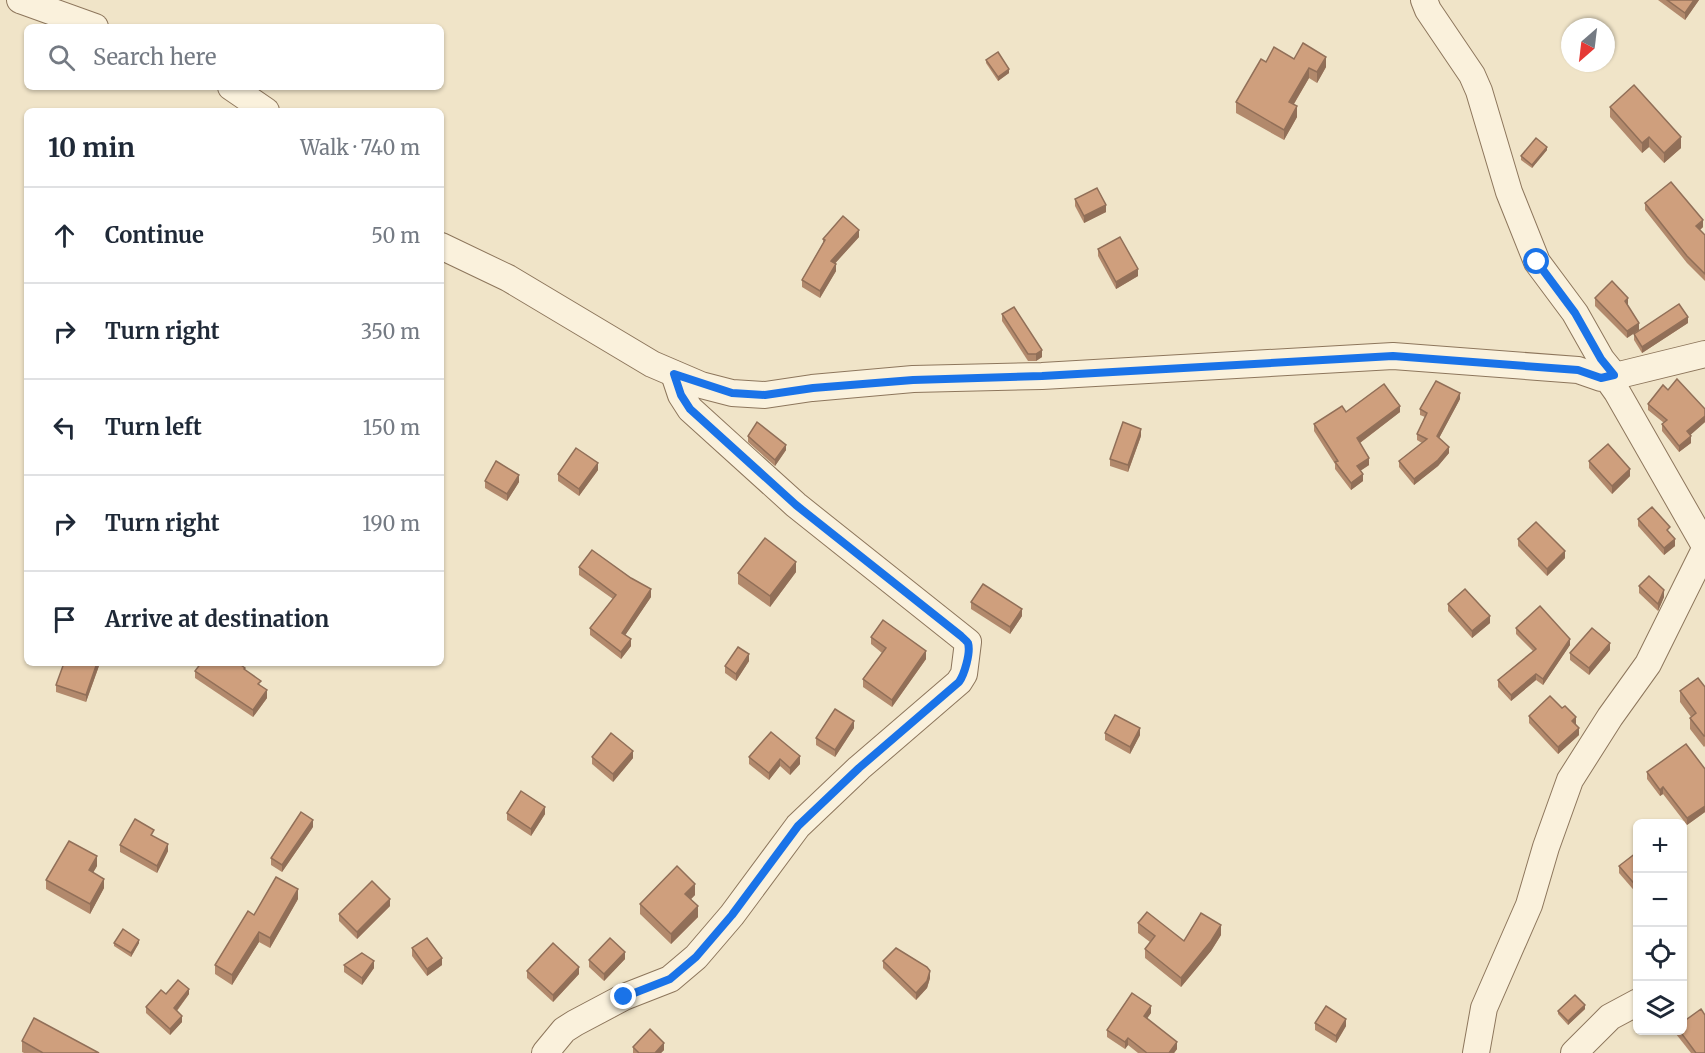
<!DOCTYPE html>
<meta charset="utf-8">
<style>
body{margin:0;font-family:Merriweather,serif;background:#f6f6f7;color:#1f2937}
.controls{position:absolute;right:18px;bottom:18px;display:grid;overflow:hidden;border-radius:9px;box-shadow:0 2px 4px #0004}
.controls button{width:54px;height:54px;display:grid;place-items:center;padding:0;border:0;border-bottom:2px solid #e0e1e3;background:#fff;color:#1f2937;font:30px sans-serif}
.compass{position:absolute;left:1561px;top:18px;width:54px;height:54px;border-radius:50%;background:#fff;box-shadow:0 2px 4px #0004;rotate:208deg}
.stop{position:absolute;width:18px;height:18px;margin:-14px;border:4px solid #1a73e8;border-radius:50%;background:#fff}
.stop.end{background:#1a73e8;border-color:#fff;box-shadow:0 2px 6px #0008}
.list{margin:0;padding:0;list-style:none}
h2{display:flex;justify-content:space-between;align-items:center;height:78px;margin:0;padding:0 24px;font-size:26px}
h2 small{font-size:20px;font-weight:400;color:#747a83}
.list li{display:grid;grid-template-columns:39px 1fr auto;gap:18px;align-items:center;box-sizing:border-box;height:96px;padding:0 24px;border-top:2px solid #e0e1e3}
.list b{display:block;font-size:22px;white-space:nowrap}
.list em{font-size:20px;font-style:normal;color:#747a83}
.icon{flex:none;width:33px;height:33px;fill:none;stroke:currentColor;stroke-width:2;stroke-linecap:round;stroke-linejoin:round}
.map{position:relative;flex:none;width:1705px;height:1053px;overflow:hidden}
.search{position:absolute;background:#fff;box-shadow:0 2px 4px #0004;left:24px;top:24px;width:420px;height:66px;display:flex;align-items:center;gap:15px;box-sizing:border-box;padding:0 21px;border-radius:9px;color:#747a83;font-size:22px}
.panel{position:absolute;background:#fff;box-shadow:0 2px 4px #0004;left:24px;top:108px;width:420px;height:558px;border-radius:9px}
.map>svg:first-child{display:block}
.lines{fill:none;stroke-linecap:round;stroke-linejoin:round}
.minor-casing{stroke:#8d765c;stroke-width:28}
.minor{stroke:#faf1dc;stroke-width:26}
.wall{fill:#b2896c}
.shaded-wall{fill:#916f58}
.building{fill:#cf9f7d;stroke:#916f58;stroke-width:1.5}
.route{stroke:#1a73e8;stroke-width:8}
</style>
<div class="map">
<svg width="1705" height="1053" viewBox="0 0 1705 1053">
<rect width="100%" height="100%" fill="#f0e4c8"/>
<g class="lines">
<defs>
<g id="minor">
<path d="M20 0 95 27"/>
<path d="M1424 0 1428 10 1472 75 1479 91 1509 192 1537 262 1575 313 1601 359 1614 375"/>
<path d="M231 87 266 111"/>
<path d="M441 246 508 278 652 364 701 385 732 393 765 395 812 388 913 379 1042 376 1393 356 1578 370 1601 378H1607L1617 392 1705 546"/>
<path d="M1607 378 1705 354"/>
<path d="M545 1053 564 1030 575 1023 624 997 670 979 696 957 732 915 798 826 859 768 959 682 964 674 968 642 796 505 690 409 681 395 674 374"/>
<path d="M1476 1053 1484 1008 1529 905 1546 847 1570 780 1610 717 1648 664 1705 549"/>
<path d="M1574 1053 1610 1017 1638 1002"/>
</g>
</defs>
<!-- minor casing -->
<use href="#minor" class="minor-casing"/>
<!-- minor -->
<use href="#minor" class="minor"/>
</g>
<!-- wall -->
<g class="wall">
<path d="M1658 0H1699L1685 20Z"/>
<path d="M1294 59 1326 67 1317 83 1309 78 1294 104 1297 117 1284 140 1236 113V102L1266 62Z"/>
<path d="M986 60 1009 73 998 81 986 63Z"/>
<path d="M1610 107 1681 148 1664 163 1649 147 1642 153 1610 117Z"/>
<path d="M1547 150 1532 168 1521 160V156Z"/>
<path d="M1075 199 1106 212 1084 223 1075 206Z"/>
<path d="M1645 203 1703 227 1700 230 1705 235V281L1687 263 1645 210Z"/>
<path d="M859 237 835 263 836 271 820 298 802 287V280L823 243V239Z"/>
<path d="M1098 249 1138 276 1116 289 1098 256Z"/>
<path d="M1595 298 1628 305 1627 306 1639 330 1627 338 1595 306Z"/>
<path d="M1002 314 1042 357 1036 361H1028L1002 321Z"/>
<path d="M1688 323 1642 353 1634 340V334Z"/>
<path d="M1668 390 1705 409V422L1690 435 1691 443 1679 452 1662 431V424L1664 423 1648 410V404Z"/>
<path d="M1460 399 1439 438 1449 453 1438 466 1414 485 1399 467V461L1422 443 1417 440V434L1425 417 1420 415V409Z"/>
<path d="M1346 412H1400L1360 443 1369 465 1360 471 1363 481 1351 490 1335 469V464L1314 431V424Z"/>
<path d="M748 436 786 450 775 466 748 442Z"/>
<path d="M1141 436 1128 472 1110 466V459Z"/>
<path d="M1589 461 1630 476 1612 494 1589 468Z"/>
<path d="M598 470 579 496 558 481V474Z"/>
<path d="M485 481 519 482 507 501 485 488Z"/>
<path d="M1638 519 1670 534 1675 546 1664 555 1638 526Z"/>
<path d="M1518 539 1565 558 1547 576 1518 546Z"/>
<path d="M579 567 651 597 625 635 631 646 621 659 590 635V628L613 599 579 575Z"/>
<path d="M796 572 770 607 738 584V573Z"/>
<path d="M1639 586 1664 597 1658 611 1639 593Z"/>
<path d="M971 602 1022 616 1010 634 971 609Z"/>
<path d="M1448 604 1490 623 1472 638 1448 611Z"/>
<path d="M1516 628 1570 645 1543 685 1536 680 1511 701 1498 687V680L1533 651 1516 634Z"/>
<path d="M871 637 926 659 892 707 863 687V679L882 653 871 644Z"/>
<path d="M1610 650 1589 675 1570 660V653Z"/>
<path d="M749 661 736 681 725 673V666Z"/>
<path d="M100 663 86 702 56 692V685Z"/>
<path d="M245 670 261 686 267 698 253 717 195 678V671Z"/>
<path d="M1705 687V746L1704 747 1690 729V718L1691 717 1680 702V691Z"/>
<path d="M1529 716 1576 724 1579 735 1558 754 1529 723Z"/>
<path d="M854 728 835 757 816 745V738Z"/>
<path d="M771 732 800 764 790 775 780 766 769 780 749 764V757Z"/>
<path d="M1105 733 1140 735 1130 754 1105 740Z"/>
<path d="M592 757 633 758 613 782 592 764Z"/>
<path d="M1705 769V812L1687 825 1663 794 1660 796 1647 779V772Z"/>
<path d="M507 813 545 814 531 836 507 820Z"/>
<path d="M313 827 282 872 271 865V858Z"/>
<path d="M154 836 168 851 157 873 120 852V845Z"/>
<path d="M1638 855V895L1619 873V866Z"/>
<path d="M97 866 93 872 104 888 90 914 46 889V880Z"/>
<path d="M695 895 691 899 698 917 671 944 640 914V904Z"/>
<path d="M298 899 270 948 259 942 232 985 215 974V965L254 915Z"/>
<path d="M390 906 357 939 339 921V914Z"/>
<path d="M1138 923 1184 941 1221 935 1211 951 1181 987 1145 958V949L1150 942 1138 933Z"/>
<path d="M114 943H139L131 957 114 946Z"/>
<path d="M412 948 442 965 427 976 412 956Z"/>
<path d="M625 959 604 981 589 967V960Z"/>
<path d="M883 961 930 978 927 988 916 1000 883 968Z"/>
<path d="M344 965 374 968 362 985 344 972Z"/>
<path d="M527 971 579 974 553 1002 527 978Z"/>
<path d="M166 994H189L177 1011 182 1022 170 1035 146 1013V1007Z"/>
<path d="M1585 1009 1568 1025 1558 1014V1011Z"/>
<path d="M1151 1013 1147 1018 1177 1049 1174 1053H1138L1128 1045 1125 1049 1107 1037V1030Z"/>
<path d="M1315 1023 1346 1026 1336 1043 1315 1030Z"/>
<path d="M1676 1030H1683L1705 1053H1691L1676 1034Z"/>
<path d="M22 1041 99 1053H24L22 1052Z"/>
<path d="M633 1047 664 1050 661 1053H633Z"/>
</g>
<!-- shaded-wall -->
<g class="shaded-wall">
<path d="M1694 0H1699L1685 20V13Z"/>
<path d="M1326 57V67L1317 83V72Z"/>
<path d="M1309 68V78L1289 112V102Z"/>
<path d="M1009 69V73L998 81V77Z"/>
<path d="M1297 106V117L1284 140V130Z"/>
<path d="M1649 137V147L1642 153V143Z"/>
<path d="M1681 137V148L1664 163V153Z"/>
<path d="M1547 147V150L1532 168V165Z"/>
<path d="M1106 205V212L1084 223V216Z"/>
<path d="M1703 220V227L1696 233V226Z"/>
<path d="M859 230V237L831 268V261Z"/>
<path d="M836 264V271L820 298V291Z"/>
<path d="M1138 269V276L1116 289V282Z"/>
<path d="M1628 298V305L1625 308V301Z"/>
<path d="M1688 317V323L1642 353V347Z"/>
<path d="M1639 323V330L1627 338V331Z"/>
<path d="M1042 350V357L1036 361V354Z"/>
<path d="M1460 393V399L1437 442V436Z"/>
<path d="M1400 406V412L1357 445V438Z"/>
<path d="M1705 416V422L1687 438V431Z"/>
<path d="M1141 429V436L1128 472V465Z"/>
<path d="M1691 436V443L1679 452V446Z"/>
<path d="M786 445V450L775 466V460Z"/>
<path d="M1449 447V453L1438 466 1414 485V479Z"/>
<path d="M1369 458V465L1357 473V466Z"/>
<path d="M598 463V470L579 496V489Z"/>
<path d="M1630 469V476L1612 494V486Z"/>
<path d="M1363 474V481L1351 490V483Z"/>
<path d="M519 475V482L507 501V494Z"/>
<path d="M1675 539V546L1664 555V548Z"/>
<path d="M1565 551V558L1547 576V569Z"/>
<path d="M796 562V572L770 607V596Z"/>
<path d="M651 589V597L622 640V633Z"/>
<path d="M1664 590V597L1658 611V604Z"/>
<path d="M1022 609V616L1010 634V627Z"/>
<path d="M1490 616V623L1472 638V631Z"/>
<path d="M631 639V646L621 659V652Z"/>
<path d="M1570 639V645L1543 685V679Z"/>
<path d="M1610 643V650L1589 675V668Z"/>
<path d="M926 651V659L892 707V700Z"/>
<path d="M749 654V661L736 681V674Z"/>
<path d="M97 663H100L86 702V695Z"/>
<path d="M1536 674V680L1511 701V695Z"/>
<path d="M267 690V698L253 717V710Z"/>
<path d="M1576 717V724L1572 728V721Z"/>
<path d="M854 721V728L835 757V750Z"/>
<path d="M1140 728V735L1130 754V747Z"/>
<path d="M1579 728V735L1558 754V747Z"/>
<path d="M633 751V758L613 782V774Z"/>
<path d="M800 756V764L790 775V768Z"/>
<path d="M780 759V766L769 780V773Z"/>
<path d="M1663 787V794L1660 796V790Z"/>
<path d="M1705 806V812L1687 825V818Z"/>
<path d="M545 807V814L531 836V829Z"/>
<path d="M313 820V827L282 872V865Z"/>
<path d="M168 844V851L157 873V866Z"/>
<path d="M97 856V866L89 880V870Z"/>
<path d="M104 879V888L90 914V904Z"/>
<path d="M695 884V895L685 905V894Z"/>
<path d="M298 889V899L270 948V938Z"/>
<path d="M390 899V906L357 939V932Z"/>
<path d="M698 906V917L671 944V934Z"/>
<path d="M1221 925V935L1211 951 1181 987V978Z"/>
<path d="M259 932V942L232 985V975Z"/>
<path d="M139 940V943L131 957V953Z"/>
<path d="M625 952V959L604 981V974Z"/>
<path d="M442 958V965L427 976V969Z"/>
<path d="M374 961V968L362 985V978Z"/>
<path d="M579 967V974L553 1002V995Z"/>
<path d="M930 971V978L927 988 916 1000V993Z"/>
<path d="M189 989V994L174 1014V1008Z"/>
<path d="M1585 1005V1009L1568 1025V1021Z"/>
<path d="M1151 1006V1013L1144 1023V1016Z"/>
<path d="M182 1016V1022L170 1035V1029Z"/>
<path d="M1346 1019V1026L1336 1043V1036Z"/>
<path d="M1128 1038V1045L1125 1049V1042Z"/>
<path d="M1177 1042V1049L1174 1053H1169Z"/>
<path d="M664 1043V1050L661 1053H655Z"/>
</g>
<!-- building -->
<g class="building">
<path d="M1667 0H1694L1685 13Z"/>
<path d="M1303 43 1326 57 1317 72 1309 68 1289 102 1297 106 1284 130 1236 102 1261 59 1266 62 1274 47 1294 59Z"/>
<path d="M998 52 1009 69 998 77 986 60Z"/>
<path d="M1634 85 1681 137 1664 153 1649 137 1642 143 1610 107Z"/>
<path d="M1536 138 1547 147 1532 165 1521 156Z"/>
<path d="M1671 182 1703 220 1696 226 1705 235V274L1687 256 1645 203Z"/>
<path d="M1097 188 1106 205 1084 216 1075 199Z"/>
<path d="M843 216 859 230 831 261 836 264 820 291 802 280 825 240 823 239Z"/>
<path d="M1120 237 1138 269 1116 282 1098 249Z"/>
<path d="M1612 281 1628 298 1625 301 1639 323 1627 331 1595 298Z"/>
<path d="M1679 304 1688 317 1642 347 1634 334Z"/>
<path d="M1014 307 1042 350 1036 354H1028L1002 314Z"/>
<path d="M1677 379 1705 409V416L1687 431 1691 436 1679 446 1662 424 1667 420 1648 404 1663 385 1668 390Z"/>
<path d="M1436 381 1460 393 1437 436 1449 447 1438 460 1414 479 1399 461 1427 439 1417 434 1427 413 1420 409Z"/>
<path d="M1384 384 1400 406 1357 438 1369 458 1357 466 1363 474 1351 483 1335 462 1338 461 1314 424 1342 406 1346 412Z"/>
<path d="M757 422 786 445 775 460 748 436Z"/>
<path d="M1123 422 1141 429 1128 465 1110 459Z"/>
<path d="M1608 444 1630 469 1612 486 1589 461Z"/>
<path d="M576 448 598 463 579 489 558 474Z"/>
<path d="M496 461 519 475 507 494 485 481Z"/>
<path d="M1652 507 1670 527 1667 530 1675 539 1664 548 1638 519Z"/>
<path d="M1536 522 1565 551 1547 569 1518 539Z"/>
<path d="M765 538 796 562 770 596 738 573Z"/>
<path d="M592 550 631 578 651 589 622 633 631 639 621 652 590 628 616 595 579 567Z"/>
<path d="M1649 576 1664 590 1658 604 1639 586Z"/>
<path d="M983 584 1022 609 1010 627 971 602Z"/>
<path d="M1465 589 1490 616 1472 631 1448 604Z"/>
<path d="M1540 606 1570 639 1543 679 1536 674 1511 695 1498 680 1536 649 1516 628Z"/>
<path d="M883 620 926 651 892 700 863 679 886 648 871 637Z"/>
<path d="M1592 628 1610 643 1589 668 1570 653Z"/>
<path d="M738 647 749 654 736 674 725 666Z"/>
<path d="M64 663H97L86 695 56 685Z"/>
<path d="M201 663H238L245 668 244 669 261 681 258 684 267 690 253 710 195 671Z"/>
<path d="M1698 678 1705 687V736H1704L1690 718 1696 713 1680 691Z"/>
<path d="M1550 696 1562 708 1565 706 1576 717 1572 721 1579 728 1558 747 1529 716Z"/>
<path d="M835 709 854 721 835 750 816 738Z"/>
<path d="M1115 715 1140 728 1130 747 1105 733Z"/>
<path d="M771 732 800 756 790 768 780 759 769 773 749 757Z"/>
<path d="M611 733 633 751 613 774 592 757Z"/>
<path d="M1686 744 1705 769V806L1687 818 1663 787 1660 790 1647 772Z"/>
<path d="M521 791 545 807 531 829 507 813Z"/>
<path d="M301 812 313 820 282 865 271 858Z"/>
<path d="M135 819 154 830 151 835 168 844 157 866 120 845Z"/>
<path d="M69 841 97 856 89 870 104 879 90 904 46 880Z"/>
<path d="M1636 853 1638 855V888L1619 866Z"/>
<path d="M677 866 695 884 685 894 698 906 671 934 640 904Z"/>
<path d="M276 877 298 889 270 938 259 932 232 975 215 965 248 911 254 915Z"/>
<path d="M372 881 390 899 357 932 339 914Z"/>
<path d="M1147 912 1184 941 1201 913 1221 925 1211 941 1181 978 1145 949 1155 936 1138 923Z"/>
<path d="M123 929 139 940 131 953 114 943Z"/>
<path d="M427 938 442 958 427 969 412 948Z"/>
<path d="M610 938 625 952 604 974 589 960Z"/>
<path d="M553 943 579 967 553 995 527 971Z"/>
<path d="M896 948 927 967 930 971 927 981 916 993 883 961Z"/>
<path d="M362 953 374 961 362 978 344 965Z"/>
<path d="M178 980 189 989 174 1008 182 1016 170 1029 146 1007 161 990 166 994Z"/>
<path d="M1132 993 1151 1006 1144 1016 1177 1042 1169 1053H1147L1128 1038 1125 1042 1107 1030Z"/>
<path d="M1575 995 1585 1005 1568 1021 1558 1011Z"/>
<path d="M1326 1006 1346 1019 1336 1036 1315 1023Z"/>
<path d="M1701 1009 1705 1015V1053H1696L1679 1030H1683V1022Z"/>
<path d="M34 1018 99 1053H43L22 1041Z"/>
<path d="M650 1029 664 1043 655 1053H639L633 1047Z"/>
</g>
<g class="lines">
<!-- route -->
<path class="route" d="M624 997 670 979 696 957 732 915 798 826 859 768 959 682C964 675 971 653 968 643 967 641 963 638 961 636L796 505 690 409 681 395 674 374 732 393 765 395 813 388 913 380 1042 376 1393 356 1578 370 1601 378 1614 375 1601 359 1575 313 1537 262"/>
</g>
</svg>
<div class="controls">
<button>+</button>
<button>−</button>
<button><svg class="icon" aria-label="locate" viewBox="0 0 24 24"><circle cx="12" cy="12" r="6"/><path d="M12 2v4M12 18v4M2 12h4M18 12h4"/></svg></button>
<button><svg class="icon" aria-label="layers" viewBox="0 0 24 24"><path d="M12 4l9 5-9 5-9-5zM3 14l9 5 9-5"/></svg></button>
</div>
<svg class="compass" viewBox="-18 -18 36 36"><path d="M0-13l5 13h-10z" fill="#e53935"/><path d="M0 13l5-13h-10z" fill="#747a83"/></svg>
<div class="stop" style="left:1537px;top:262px"></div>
<div class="stop end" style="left:624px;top:997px"></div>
<div class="search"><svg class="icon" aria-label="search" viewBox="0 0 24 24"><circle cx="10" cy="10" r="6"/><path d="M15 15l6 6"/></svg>Search here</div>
<section class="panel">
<h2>10 min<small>Walk · 740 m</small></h2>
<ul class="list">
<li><svg class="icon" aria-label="ahead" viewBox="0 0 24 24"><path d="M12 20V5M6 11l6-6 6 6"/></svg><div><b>Continue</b></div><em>50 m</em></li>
<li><svg class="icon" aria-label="right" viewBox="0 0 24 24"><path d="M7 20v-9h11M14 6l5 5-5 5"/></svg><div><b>Turn right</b></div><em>350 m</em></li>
<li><svg class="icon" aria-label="left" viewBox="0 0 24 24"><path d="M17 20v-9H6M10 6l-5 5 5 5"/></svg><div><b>Turn left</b></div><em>150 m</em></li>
<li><svg class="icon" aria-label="right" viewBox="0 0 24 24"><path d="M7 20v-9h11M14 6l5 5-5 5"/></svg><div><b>Turn right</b></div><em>190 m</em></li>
<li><svg class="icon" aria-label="arrive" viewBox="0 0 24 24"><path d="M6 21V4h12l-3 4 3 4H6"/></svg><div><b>Arrive at destination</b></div></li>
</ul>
</section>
</div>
